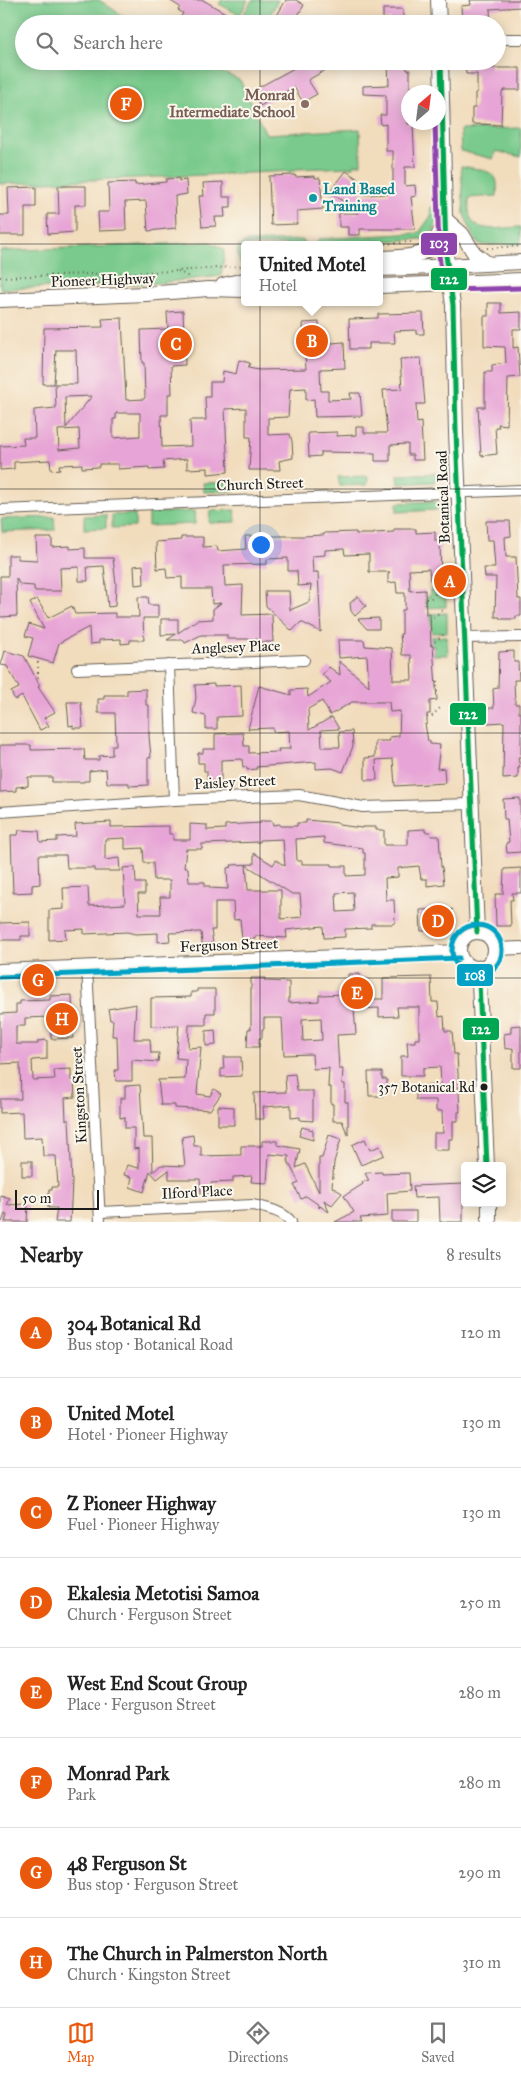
<!DOCTYPE html>
<meta charset="utf-8">
<style>
body{margin:0;font-family:"IM FELL Great Primer",serif;background:#f2f2f2;color:#222}
.controls{position:absolute;right:15px;bottom:15px;display:grid;overflow:hidden;border-radius:5px;box-shadow:0 2px 12px #0003}
.controls button{width:45px;height:45px;display:grid;place-items:center;padding:0;border:0;border-bottom:1px solid #e0e0e0;background:#fff;color:#222;font:25px sans-serif}
.compass{position:absolute;left:401px;top:85px;width:45px;height:45px;border-radius:50%;background:#fff;box-shadow:0 2px 12px #0003;rotate:28deg}
.scale{position:absolute;left:15px;bottom:12px;width:84px;box-sizing:border-box;padding-left:5px;border:2px solid #1c1c1c;border-top:0;font-size:14px;line-height:18px;white-space:nowrap;color:#1c1c1c;-webkit-text-stroke:4px #fbf7ec;paint-order:stroke}
.you{position:absolute;left:260px;top:544px;width:18px;height:18px;margin:-12px;border:4px solid #fff;border-radius:50%;background:#1a73e8;box-shadow:0 0 0 8px #1a73e833}
.badge{display:grid;place-items:center;width:32px;height:32px;border-radius:50%;background:#ea580c;color:#fff;font-size:16px;font-weight:700}
.pin{position:absolute;translate:-50% -50%;border:2px solid #fff;box-shadow:0 1px 5px #0006}
.popup{position:absolute;left:241px;top:241px;width:142px;height:65px;box-sizing:border-box;display:grid;place-content:center;border-radius:5px;background:#fff;filter:drop-shadow(0 1px 4px #0005);font-size:16px;white-space:nowrap;color:#767676}
.popup b{font-size:19px;color:#222}
.popup::after{content:'';position:absolute;left:50%;top:100%;margin-left:-10px;border:10px solid transparent;border-top-color:#fff}
.list{margin:0;padding:0;list-style:none}
h2{display:flex;justify-content:space-between;align-items:center;height:65px;margin:0;padding:0 20px;font-size:21px}
h2 small{font-size:16px;font-weight:400;color:#767676}
.list li{display:grid;grid-template-columns:32px 1fr auto;gap:15px;align-items:center;box-sizing:border-box;height:90px;padding:0 20px;border-top:1px solid #e0e0e0}
.list b{display:block;font-size:19px;white-space:nowrap}
.list p{margin:0;font-size:16px;white-space:nowrap;color:#767676}
.list em{font-size:16px;font-style:normal;color:#767676}
.icon{flex:none;width:28px;height:28px;fill:none;stroke:currentColor;stroke-width:2;stroke-linecap:round;stroke-linejoin:round}
.map{position:relative;flex:none;width:521px;height:1222px;overflow:hidden}
.search{position:absolute;background:#fff;box-shadow:0 2px 12px #0003;left:15px;right:15px;top:15px;height:55px;display:flex;align-items:center;gap:12px;box-sizing:border-box;padding:0 18px;border-radius:28px;color:#767676;font-size:19px}
.sheet{height:785px;background:#fff}
nav{display:flex;justify-content:space-around;align-items:center;box-sizing:border-box;height:70px;border-top:1px solid #e0e0e0;background:#fff;font-size:14px;color:#767676}
nav a{display:grid;justify-items:center;gap:2px}
nav .on{color:#ea580c}
.map>svg:first-child{display:block}
.green{fill:#79ca8c;stroke:#4a7354}
.building{fill:#e7a4d6;fill-rule:evenodd}
.lines{fill:none;stroke-linecap:round;stroke-linejoin:round}
.minor-casing{stroke:#675f54;stroke-width:12}
.tertiary-casing{stroke:#675f54;stroke-width:14}
.secondary-casing{stroke:#675f54;stroke-width:16}
.path{stroke:#675f54;stroke-width:2;stroke-dasharray:1 4;stroke-linecap:butt}
.minor{stroke:#fff;stroke-width:10}
.tertiary{stroke:#fff;stroke-width:12}
.secondary{stroke:#fff;stroke-width:14}
.bus-1-casing{stroke:#fbf7ec;stroke-width:9}
.bus-2-casing{stroke:#fbf7ec;stroke-width:9}
.bus-3-casing{stroke:#fbf7ec;stroke-width:9}
.bus-1{stroke:#00a651;stroke-width:5}
.bus-2{stroke:#01a2c5;stroke-width:5}
.bus-3{stroke:#8e44ad;stroke-width:5}
.grid{fill:none;stroke:#1c1c1c;stroke-width:1;stroke-opacity:0.55}
.education-dot{fill:#8d6e63;stroke:#fbf7ec;stroke-width:2}
.culture-dot{fill:#0f9aa8;stroke:#fbf7ec;stroke-width:2}
.bus-dot{fill:#1c1c1c;stroke:#fbf7ec;stroke-width:2}
.labels{text-anchor:middle;stroke-width:4;stroke-linejoin:round;paint-order:stroke}
.bus-label{font-size:14px;fill:#1c1c1c;stroke:#fbf7ec;text-anchor:end}
.education-label{font-size:15px;font-weight:bold;fill:#785e54;stroke:#fbf7ec;text-anchor:end}
.culture-label{font-size:15px;font-weight:bold;fill:#0d838f;stroke:#fbf7ec;text-anchor:start}
.street-label{font-size:15px;fill:#1c1c1c;stroke:#fbf7ec}
.line-badge{stroke:#fbf7ec;stroke-width:2}
.badge-label{font-size:14px;text-anchor:middle;font-weight:bold;fill:#fff}
</style>
<div class="map">
<svg width="521" height="1222" viewBox="0 0 521 1222">
<rect width="100%" height="100%" fill="#fbf7ec"/>
<filter id="ink" filterUnits="userSpaceOnUse"><feTurbulence type="fractalNoise" baseFrequency=".02" numOctaves="2"/><feDisplacementMap in="SourceGraphic" scale="10" xChannelSelector="R" yChannelSelector="G"/><feConvolveMatrix kernelMatrix="1 2 1 2 8 2 1 2 1" color-interpolation-filters="sRGB"/></filter>
<filter id="wash" filterUnits="userSpaceOnUse"><feTurbulence type="fractalNoise" baseFrequency=".0096" numOctaves="4" result="noise"/><feDisplacementMap in="SourceGraphic" scale="20" xChannelSelector="R" yChannelSelector="G"/><feGaussianBlur stdDeviation="1.12" result="paint"/><feColorMatrix in="noise" values="0 0 0 0 0 0 0 0 0 0 0 0 0 0 0 0 0 1.4 0 .05"/><feComposite in="paint" operator="in"/></filter>
<g filter="url(#wash)">
<rect width="100%" height="100%" fill="#f1dcbc"/>
<!-- green -->
<g class="green">
<path d="M0 0H99L135 24H24V61H195L240 80 266 134 360 129 361 164H354V167L297 169 295 171 0 184Z"/>
<path d="M222 0H248L240 15 219 4Z"/>
<path d="M252 0H278L265 24H255L242 17Z"/>
<path d="M521 128V157L496 151 493 159 461 151 460 130Z"/>
<path d="M461 166C470 168 492 169 496 179 498 184 497 191 497 196L469 198C469 204 468 213 471 219 477 234 508 227 521 227V244L483 245 476 242 464 214Z"/>
<path d="M430 207H437C437 220 436 231 427 241L421 239 316 245 319 239 419 233 431 216Z"/>
<path d="M302 240 306 245H244V263H240L238 257V247L246 242Z"/>
<path d="M210 242 224 249C225 258 222 267 221 276L159 283 0 289V251Z"/>
<path d="M437 473V480L433 482 399 484 398 475Z"/>
<path d="M368 476 367 485 340 486 338 477Z"/>
<path d="M234 482 235 491 204 492 203 483Z"/>
<path d="M433 501 438 503V510L397 512V503Z"/>
<path d="M235 510 236 522 209 523 210 511Z"/>
<path d="M194 511 195 524 148 526V513Z"/>
<path d="M135 514V527L112 528V515Z"/>
<path d="M106 515V528L84 529V516Z"/>
<path d="M54 517 55 530 2 532 1 519Z"/>
<path d="M434 589H446V607L426 608V597H430V590Z"/>
<path d="M447 613V632L432 633 430 614Z"/>
<path d="M447 636 448 655H434V646H431V637Z"/>
</g>
<g id="blocks">
<!-- building -->
<g class="building">
<path d="M169 0H203L244 24H205L197 19 195 24H186L179 20 183 13 178 10 180 7Z"/>
<path d="M286 0H296L304 5 294 22 290 20 288 24H272Z"/>
<path d="M470 0H521V7L490 9 491 24H470V21L462 22 461 6 471 5Z"/>
<path d="M383 9H403V24H391V19H383Z"/>
<path d="M307 61H328L331 67 308 80 317 94 303 102 294 87 260 106 252 91Z"/>
<path d="M465 61H490L491 68H520V90H504L502 92 501 125 472 124V108H475V93H477V74H466Z"/>
<path d="M407 63V70H410V92H408V124H413L415 167H405V186L415 185 416 196 411 197 415 229H360V235H348V227H339V213H359L330 192 346 171 358 179 349 191H361V195L389 194V189H393V151H386V124L381 125 380 115H386V95L363 94V86L389 85 388 64Z"/>
<path d="M295 175V177L315 176V178H320L323 209 297 211V224L271 225 269 176Z"/>
<path d="M179 178V181L186 180 187 194 175 196 176 228 148 231 146 201 125 202 126 230 99 231 98 212H109L108 183 135 182V185L166 182V179Z"/>
<path d="M223 182V197H231V207H224L225 217H215L216 226 202 227 199 196H204L203 183Z"/>
<path d="M58 186H86V205H75V232L48 234 47 214H59Z"/>
<path d="M36 187V207H25V235H0V215H9L8 188Z"/>
<path d="M488 303H501V313L521 312V329H513V348L518 347 520 377 508 378 507 425 498 424 499 427H495L497 454 481 456 478 407H485V372H492V365L506 363 505 347 484 346V316H488Z"/>
<path d="M183 311 185 365 171 366 172 394H168V415H161L162 447 191 446 190 420H206L205 397H210V382H222L223 371 236 374 239 360 250 363 248 368 259 370 306 369 303 323 319 322V344L344 342 345 368 320 369 321 391H328V400L351 399 350 393H360L362 416 315 417 314 399 306 400V388L290 389 288 417 268 418V435L290 434 292 441 293 458 279 461 280 470H249L251 437H246V408L225 409 228 472 208 474V468L187 469V459L163 461 164 469 149 470V467L118 469V464H99V467L82 468V464L59 465 60 469 51 470 50 460 14 462V469L0 470V446L24 445 23 438H35L34 410 56 408 55 384H77L76 350H56L54 384H43L44 328 103 327 102 319 122 318 126 400 144 399 145 398 144 363H142L141 330 168 329 167 312ZM92 396 66 428 65 397ZM116 413H140V436L113 438V419H116ZM79 429 80 448 59 450 58 430Z"/>
<path d="M423 313 424 334H416V330L394 331 395 343H369V349H350L349 319 378 318V314Z"/>
<path d="M421 358 425 404H416L417 423 421 422 423 460H413V455H408V444L390 445V461H375V453L321 452V456L309 457 308 433 337 432V436L356 435V427H364V433H387L383 390 402 389 400 359Z"/>
<path d="M486 521H510L511 536 505 537 506 557H516L518 599H521V616H516V619H500V617H495L496 577H485L484 568H495L493 540H487Z"/>
<path d="M394 529H416V533L435 532V541H440L441 580H430L429 569 409 570 410 591 425 590 426 614H430L431 646H433L437 700 430 701V714H427V724H425L428 741H430V744L440 745 437 769 444 768 445 783 395 786 393 759 376 760 377 780H365V758L375 757V741H390L389 737 399 736 400 711 390 712 389 702H352L330 715 322 701 308 709 309 730 332 717 339 729 321 730 322 747H340L339 732 352 731 353 746 343 772 332 768 316 769V762L256 767 257 769 247 770V767H243L242 759 221 760V781H207V771H204V763H198V753H203V749H215V734L243 733 244 746H249V753L279 752 278 749H290L289 731 273 732V728L248 729 259 686 291 695V690L307 689 308 697 331 682 322 675 329 667 340 675 339 661 369 686 367 656 339 658 338 640H364L365 646 392 648 393 680H412L411 655H402L400 634H402V610H405V593H397L396 582 388 583V574L390 572H369V554L345 555 344 549 325 550V555L312 556 313 574V572H318L321 632 301 622 292 631 266 606 265 591H289L290 610 309 602 311 585 298 586 297 571H288V558L267 559V564L224 565 225 586 243 585 242 615 272 614 273 642H257V639H227V635H201L185 643 183 640H167L176 634 161 635V619H178V633L197 620 213 619V609L221 603 212 604 211 589H182V577L167 578 166 568 157 569 156 542 181 540V537H203V547L217 546 218 551 246 549 245 536H303L324 535V533L356 532V534H374V533L394 532Z"/>
<path d="M36 538H52V547L70 546V549L85 548V558H113L116 584 115 606 108 607 104 566 87 567 88 581H79V567L60 568 61 591H34V586L20 585 16 578 17 616 0 617V576H8V555H18V559L37 560Z"/>
<path d="M143 565 144 584 135 585 134 566Z"/>
<path d="M358 596 366 606 355 616 351 611 350 603Z"/>
<path d="M138 597H148L149 605H158V618H143L144 640H130V643L121 644V639L99 640V643L90 644 89 627 59 643 53 663 28 656 33 638 25 636 29 624 44 629 30 603 37 599 48 618 72 606 75 614 115 613V617H139Z"/>
<path d="M379 618V629H367L358 619Z"/>
<path d="M5 651 24 656 40 686 38 687 55 712 44 718 49 726 40 730 22 696 15 700 11 692 19 688 7 666 1 665Z"/>
<path d="M514 651V662H518L519 680H514L515 704H519V713H521V757H518L520 768H518V778L503 779 504 722 488 723V708H494L493 689 498 688 499 652Z"/>
<path d="M214 684V686L241 685 242 716 217 717V729H206V716L193 713 196 698 195 685Z"/>
<path d="M146 689V705H149V736L151 757 148 758V785L129 786V783H107L106 769 89 771V781H84V782H52V777H28V786L16 787V791L0 792V745H31V750L84 749 85 760H99V756L112 755V745H116L115 713H98V699H104V695H127V690Z"/>
<path d="M67 702H81L83 728H73V725L69 726Z"/>
<path d="M520 798 521 852 507 853 506 843 509 842 507 819H504L503 799Z"/>
<path d="M306 820 339 823V825L362 828V827H376V830H384V845H408V830L425 829V832H430L431 836H439L441 867H442L444 884 427 886V879H421L419 866 398 868V877L385 878 386 900H394L395 922 393 924H371V928L345 929V937L324 938 323 926 286 930 287 938 255 936V939H242L240 919 234 920 233 902H215V930H211L213 943 202 944 201 932 169 933 170 941 158 942V933L135 934 127 932 84 934V929L65 930 66 939 49 940V910L64 909 63 888 88 887 89 906 125 904 123 868 135 867 136 883H145V894H138L139 914H161L160 897H170V880H154L153 863H144L143 848 125 849V838L105 839V860L119 858 120 871H94V868H67L66 855H39L40 884 32 885V892L13 893 11 835H18L19 830 39 831 40 842 57 841V837L76 836 75 824 111 822V827L169 826V834H173V840H190V824L207 825V830L225 829V825L261 823V821H272L273 825 280 824V826H297V823H306ZM324 837V843L363 848V853H365V875L346 876V866H332V864H302V861H297L296 839ZM283 839 285 866 276 860 273 865 254 853V864L231 865 232 867 227 868 228 889 210 888V886H205V882H189L188 868H184L186 849H202V844L260 842V840ZM246 865 292 894H300L302 917 281 919V890H248ZM353 892 354 911 337 912 336 893Z"/>
<path d="M521 868V893H512L513 900H510L511 926H496L495 894H503L504 869Z"/>
<path d="M449 909 450 930 421 931 420 910Z"/>
<path d="M30 922V936H21V940H0V923Z"/>
<path d="M348 974H360V978H366V999H383V978L431 977 432 1002H438L439 1017 444 1016 445 1031H452L454 1054H457L460 1112H458V1121H453V1139H449V1150H434V1133H443L442 1111H436V1100H416V1086L441 1085 440 1067 423 1068V1076H401V1056H408L407 1042H415V1039H419V1007H397L398 1016 379 1017V1008L354 1009 356 1034 337 1035 339 1069H343L342 1084H345V1102H348V1135L342 1121H333V1104H331V1087H328L329 1068 313 1069 312 1054 284 1055 282 1018H264V1029H262V1038H259V1047H247L248 1029H251V978H265V981L289 982V1003L319 1001V995L348 994ZM321 1018 322 1040 303 1041 302 1019Z"/>
<path d="M197 989H215V1013H206V1025H189L188 1048 201 1047 197 1094 210 1096 214 1089 221 1094 210 1110 175 1108V1105H161L158 1080 185 1079 186 1059 176 1058 179 1025 151 1026V998L191 997V992H197Z"/>
<path d="M72 995 73 1038 51 1039V1017L25 1018V1026H16V1044H38V1041L47 1040V1059L32 1060 33 1080 55 1079 54 1070 71 1069V1080H74L75 1097 65 1098 66 1120H69L72 1182 70 1222H55L57 1208H48L49 1190H52V1187H58L56 1156H43L42 1137 23 1138 22 1112 0 1113V1099H21L20 1063 0 1064V1014L16 1013V1004H20V1001L50 1000V996Z"/>
<path d="M136 1004 134 1039H150L151 1053H159L158 1062 132 1060V1081H116L115 1070H118L117 1036H112L113 1020H110L108 1009Z"/>
<path d="M521 1025V1068H513V1048L505 1049 504 1034 511 1033V1026Z"/>
<path d="M215 1030 216 1045 206 1046V1031Z"/>
<path d="M223 1057H241L242 1076 221 1077V1069H224Z"/>
<path d="M368 1072H382V1079H387V1092L383 1093V1096H369Z"/>
<path d="M295 1074 297 1091H313V1121L300 1120V1117L291 1118V1105L263 1107 264 1119H255L254 1093 286 1092 285 1075Z"/>
<path d="M140 1085 143 1138H152L153 1172 161 1165 185 1166 182 1137 193 1135 194 1146H201V1156L241 1155V1146H262V1141H277V1145L300 1149 296 1168 305 1164 319 1192V1158H322L329 1135 341 1139 334 1162 332 1187 342 1193 332 1205 324 1200 329 1212 320 1206 319 1208V1205L306 1196 301 1199 294 1185 299 1183 288 1161 289 1156 269 1154 267 1183 251 1182 252 1176 233 1177V1182L211 1183 212 1194H201L200 1179H169V1170L157 1179 150 1171 144 1192 130 1187 132 1177 124 1175 127 1165 139 1168V1148L134 1149V1128H125V1117L120 1118V1098H125V1086Z"/>
<path d="M218 1106 234 1107V1125H218Z"/>
<path d="M302 1127 313 1130V1140L299 1136Z"/>
<path d="M365 1139 370 1150 380 1146 384 1155 361 1165 352 1145Z"/>
<rect x="22" y="1161" width="10" height="15"/>
<path d="M382 1172V1174L409 1173 410 1191 387 1193 388 1216 360 1218 362 1222H335L354 1212 344 1196 363 1184 362 1182 369 1181 365 1173Z"/>
<path d="M463 1184V1222H440L439 1197 414 1198 413 1186Z"/>
<path d="M0 1195 10 1198 7 1205 28 1204 27 1222H5L7 1215 5 1214 2 1222H0Z"/>
<rect x="392" y="1211" width="24" height="11"/>
</g>
</g>
</g>
<g filter="url(#ink)">
<use href="#blocks" fill-opacity="0" stroke="#675f54" stroke-width="1"/>
<g class="lines">
<defs>
<g id="minor">
<path d="M497 39H521"/>
<path d="M0 510 521 490"/>
<path d="M464 638 521 637"/>
<path d="M169 665 174 800"/>
<path d="M77 669 304 660"/>
<path d="M0 812 174 800 299 795 363 807 471 804"/>
<path d="M87 967 100 1222"/>
<path d="M100 1212 253 1205C265 1208 284 1211 291 1222"/>
</g>
<g id="tertiary">
<path d="M495 949 521 948"/>
<path d="M0 970 459 951"/>
</g>
<g id="secondary">
<path d="M438 0 439 24"/>
<path d="M441 61 446 255 453 305 456 432 477 932"/>
<path d="M445 219 462 234 474 253 487 263"/>
<path d="M380 258C396 257 422 259 434 244 438 238 441 229 444 222"/>
<path d="M380 269C427 268 474 264 521 262"/>
<path d="M223 285 244 280"/>
<path d="M380 286 521 280"/>
<path d="M0 300 146 294 208 289 244 290"/>
<circle cx="477" cy="950" r="18"/>
<path d="M481 968 479 981 487 1166"/>
<path d="M489 1203V1222"/>
</g>
</defs>
<!-- minor casing -->
<use href="#minor" class="minor-casing"/>
<!-- tertiary casing -->
<use href="#tertiary" class="tertiary-casing"/>
<!-- secondary casing -->
<use href="#secondary" class="secondary-casing"/>
<!-- path -->
<g class="path">
<path d="M370 245 412 242"/>
<path d="M487 248 521 246"/>
<path d="M178 271 189 277"/>
<path d="M0 277 176 271 244 266"/>
<path d="M426 599 431 598 441 587"/>
<path d="M430 621 442 610"/>
<path d="M431 645 444 634"/>
<path d="M38 662V681"/>
<path d="M437 692V681"/>
<path d="M427 717 432 716 440 708"/>
<path d="M452 909V918"/>
</g>
<!-- minor -->
<use href="#minor" class="minor"/>
<!-- tertiary -->
<use href="#tertiary" class="tertiary"/>
<!-- secondary -->
<use href="#secondary" class="secondary"/>
<defs>
<g id="bus-1">
<path d="M441 61 446 255 453 305 456 432 477 932"/>
<path d="M481 968 479 981 487 1166"/>
</g>
<g id="bus-2">
<circle cx="477" cy="950" r="25"/>
<path d="M0 977 459 958"/>
</g>
<path id="bus-3" d="M435 122 439 255 443 286 450 290 521 288"/>
</defs>
<!-- bus-1 casing -->
<use href="#bus-1" class="bus-1-casing"/>
<!-- bus-2 casing -->
<use href="#bus-2" class="bus-2-casing"/>
<!-- bus-3 casing -->
<use href="#bus-3" class="bus-3-casing"/>
<!-- bus-1 -->
<use href="#bus-1" class="bus-1"/>
<!-- bus-2 -->
<use href="#bus-2" class="bus-2"/>
<!-- bus-3 -->
<use href="#bus-3" class="bus-3"/>
</g>
</g>
<!-- grid -->
<path class="grid" d="M260 0V24M260 61V1222M0 244H521M0 489H521M0 733H521M0 978H521"/>
<!-- markers -->
<circle class="education-dot" cx="305" cy="104" r="5"/>
<circle class="culture-dot" cx="313" cy="198" r="5"/>
<circle class="bus-dot" cx="484" cy="1087" r="4.5"/>
<g class="labels">
<!-- bus labels -->
<g class="bus-label">
<text x="475" y="1092">357 Botanical Rd</text>
</g>
<!-- education labels -->
<g class="education-label">
<text x="295" y="100">Monrad<tspan x="295" dy="17">Intermediate School</tspan></text>
</g>
<!-- culture labels -->
<g class="culture-label">
<text x="323" y="194">Land Based<tspan x="323" dy="17">Training</tspan></text>
</g>
<!-- street labels -->
<g class="street-label">
<text transform="translate(103 280) rotate(-2)" y="5">Pioneer Highway</text>
<text transform="translate(260 484) rotate(-2)" y="5">Church Street</text>
<text transform="translate(443 497) rotate(-92)" y="5">Botanical Road</text>
<text transform="translate(236 647) rotate(-2)" y="5">Anglesey Place</text>
<text transform="translate(235 782) rotate(-3)" y="5">Paisley Street</text>
<text transform="translate(229 945) rotate(-2)" y="5">Ferguson Street</text>
<text transform="translate(79 1095) rotate(-93)" y="5">Kingston Street</text>
<text transform="translate(197 1192) rotate(-3)" y="5">Ilford Place</text>
</g>
</g>
<g class="line-badge">
<rect x="420" y="232" width="38" height="24" rx="5" fill="#8e44ad"/>
<rect x="430" y="267" width="38" height="24" rx="5" fill="#00a651"/>
<rect x="449" y="702" width="38" height="24" rx="5" fill="#00a651"/>
<rect x="456" y="963" width="38" height="24" rx="5" fill="#01a2c5"/>
<rect x="462" y="1017" width="38" height="24" rx="5" fill="#00a651"/>
</g>
<g class="badge-label">
<text x="439" y="248">103</text>
<text x="449" y="284">122</text>
<text x="468" y="719">122</text>
<text x="475" y="980">108</text>
<text x="481" y="1034">122</text>
</g>
</svg>
<div class="controls">
<button><svg class="icon" aria-label="layers" viewBox="0 0 24 24"><path d="M12 4l9 5-9 5-9-5zM3 14l9 5 9-5"/></svg></button>
</div>
<svg class="compass" viewBox="-18 -18 36 36"><path d="M0-13l5 13h-10z" fill="#e53935"/><path d="M0 13l5-13h-10z" fill="#767676"/></svg>
<div class="scale">50 m</div>
<div class="you"></div>
<div class="pin badge" style="left:450px;top:581px">A</div>
<div class="pin badge" style="left:312px;top:341px">B</div>
<div class="popup"><b>United Motel</b>Hotel</div>
<div class="pin badge" style="left:176px;top:344px">C</div>
<div class="pin badge" style="left:438px;top:921px">D</div>
<div class="pin badge" style="left:357px;top:993px">E</div>
<div class="pin badge" style="left:126px;top:104px">F</div>
<div class="pin badge" style="left:38px;top:980px">G</div>
<div class="pin badge" style="left:62px;top:1019px">H</div>
<div class="search"><svg class="icon" aria-label="search" viewBox="0 0 24 24"><circle cx="10" cy="10" r="6"/><path d="M15 15l6 6"/></svg>Search here</div>
</div>
<section class="sheet">
<h2>Nearby<small>8 results</small></h2>
<ul class="list">
<li><span class="badge">A</span><div><b>304 Botanical Rd</b><p>Bus stop · Botanical Road</p></div><em>120 m</em></li>
<li><span class="badge">B</span><div><b>United Motel</b><p>Hotel · Pioneer Highway</p></div><em>130 m</em></li>
<li><span class="badge">C</span><div><b>Z Pioneer Highway</b><p>Fuel · Pioneer Highway</p></div><em>130 m</em></li>
<li><span class="badge">D</span><div><b>Ekalesia Metotisi Samoa</b><p>Church · Ferguson Street</p></div><em>250 m</em></li>
<li><span class="badge">E</span><div><b>West End Scout Group</b><p>Place · Ferguson Street</p></div><em>280 m</em></li>
<li><span class="badge">F</span><div><b>Monrad Park</b><p>Park</p></div><em>280 m</em></li>
<li><span class="badge">G</span><div><b>48 Ferguson St</b><p>Bus stop · Ferguson Street</p></div><em>290 m</em></li>
<li><span class="badge">H</span><div><b>The Church in Palmerston North</b><p>Church · Kingston Street</p></div><em>310 m</em></li>
</ul>
</section>
<nav>
<a class="on"><svg class="icon" aria-label="map" viewBox="0 0 24 24"><path d="M3 6l6-2 6 2 6-2v14l-6 2-6-2-6 2zM9 4v14M15 6v14"/></svg>Map</a>
<a><svg class="icon" aria-label="directions" viewBox="0 0 24 24"><path d="M12 3l9 9-9 9-9-9zM9 14v-3h6M13 9l2 2-2 2"/></svg>Directions</a>
<a><svg class="icon" aria-label="saved" viewBox="0 0 24 24"><path d="M7 4h10v16l-5-4-5 4z"/></svg>Saved</a>
</nav>
